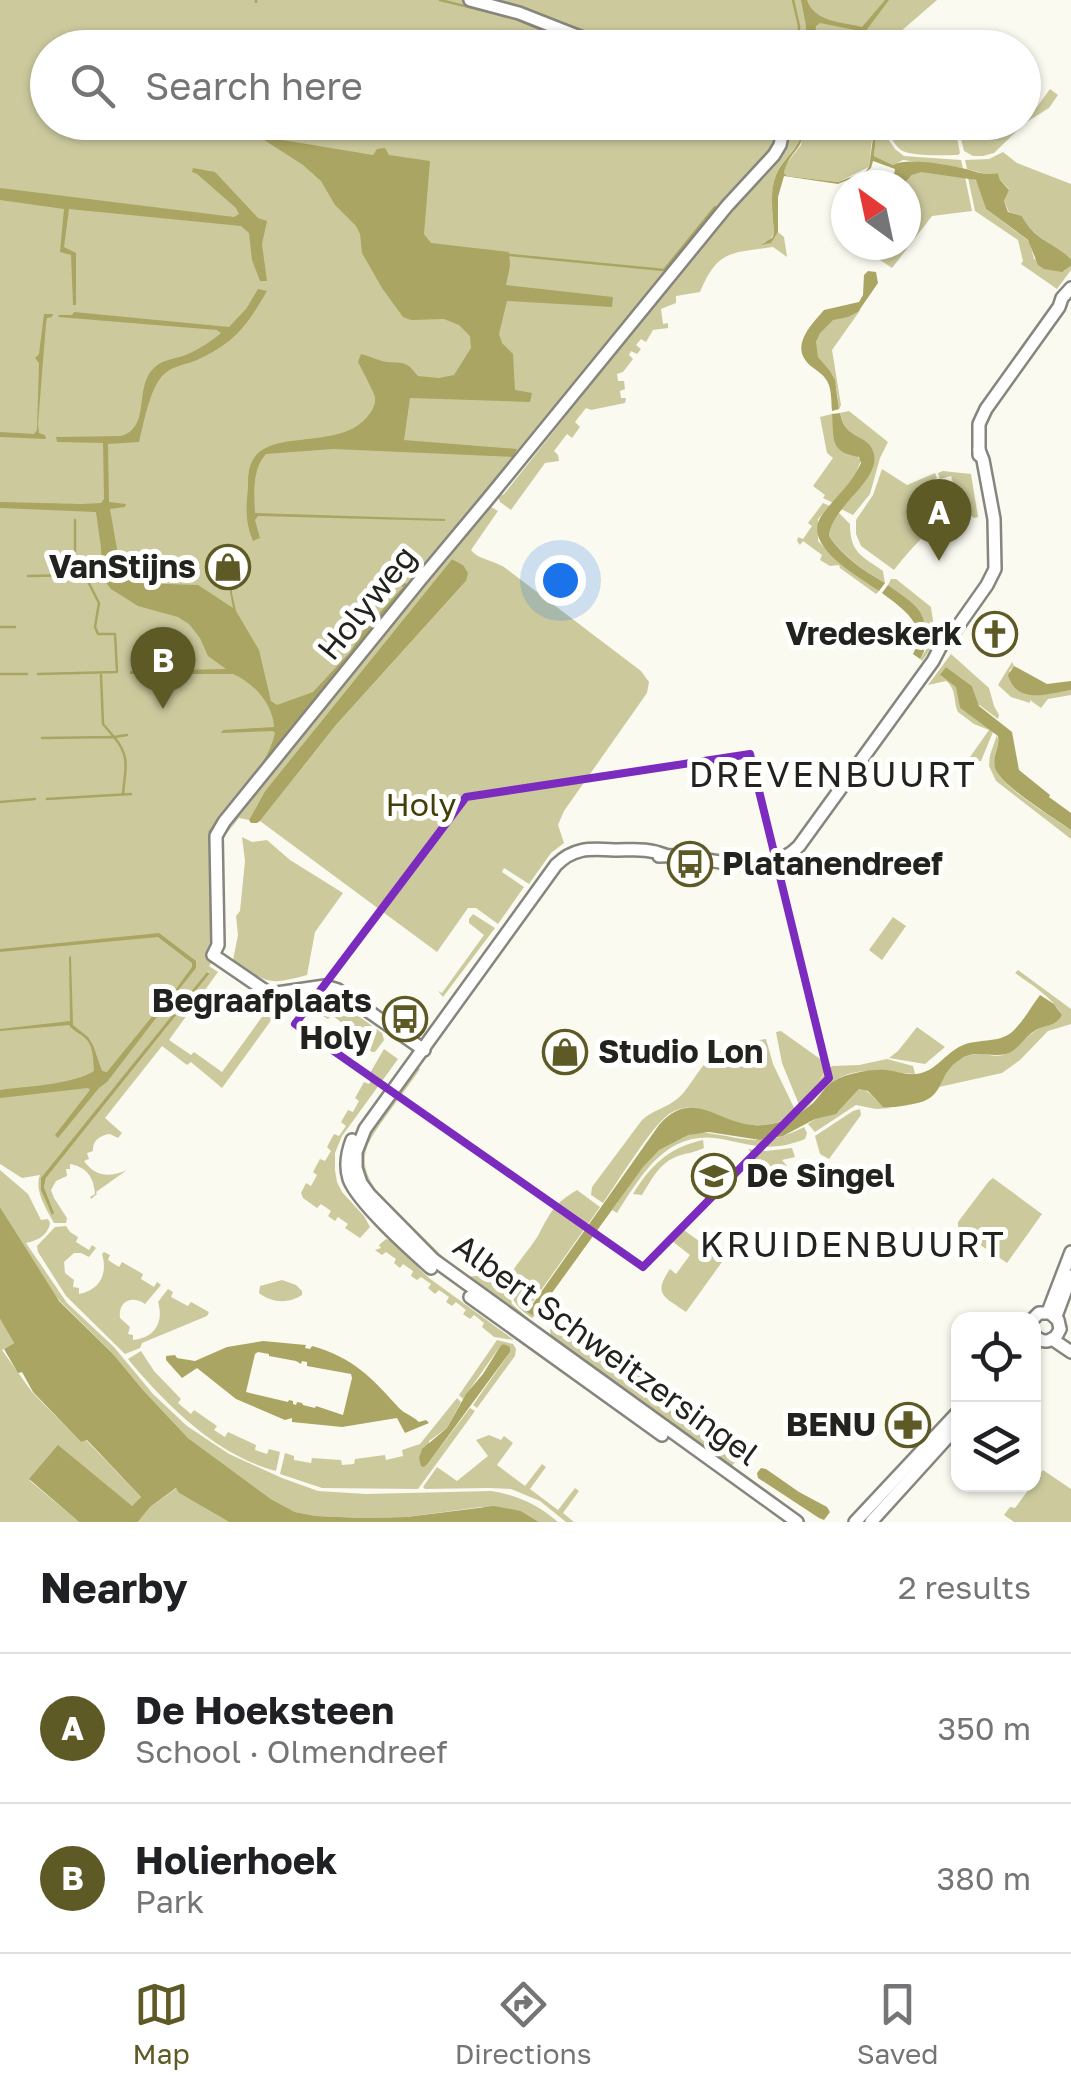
<!DOCTYPE html>
<meta charset="utf-8">
<style>
body{margin:0;font-family:"Golos Text",sans-serif;background:#f6f6f6;color:#202124}
.controls{position:absolute;right:30px;bottom:30px;display:grid;overflow:hidden;border-radius:20px;box-shadow:0 2px 8px #0004}
.controls button{width:90px;height:90px;display:grid;place-items:center;padding:0;border:0;border-bottom:2px solid #e0e0e0;background:#fff;color:#202124;font:50px sans-serif}
.compass{position:absolute;left:831px;top:170px;width:90px;height:90px;border-radius:50%;background:#fff;box-shadow:0 2px 8px #0004;rotate:327deg}
.you{position:absolute;left:560px;top:580px;width:35px;height:35px;margin:-25px;border:8px solid #fff;border-radius:50%;background:#1a73e8;box-shadow:0 0 0 15px #1a73e833}
.badge{display:grid;place-items:center;width:65px;height:65px;border-radius:50%;background:#5d5a26;color:#fff;font-size:32px;font-weight:700}
.pin{position:absolute;translate:-50% -82px;filter:drop-shadow(0 2px 5px #0008)}
.pin::after{content:'';position:absolute;top:52px;width:35px;height:30px;background:inherit;clip-path:polygon(0 0,100% 0,50% 100%)}
.list{margin:0;padding:0;list-style:none}
h2{display:flex;justify-content:space-between;align-items:center;height:130px;margin:0;padding:0 40px;font-size:42px}
h2 small{font-size:32px;font-weight:400;color:#757577}
.list li{display:grid;grid-template-columns:65px 1fr auto;gap:30px;align-items:center;box-sizing:border-box;height:150px;padding:0 40px;border-top:2px solid #e0e0e0}
.list b{display:block;font-size:38px;white-space:nowrap}
.list p{margin:0;font-size:32px;white-space:nowrap;color:#757577}
.list em{font-size:32px;font-style:normal;color:#757577}
.icon{flex:none;width:55px;height:55px;fill:none;stroke:currentColor;stroke-width:2;stroke-linecap:round;stroke-linejoin:round}
.map{position:relative;flex:none;width:1071px;height:1522px;overflow:hidden}
.search{position:absolute;background:#fff;box-shadow:0 2px 8px #0004;left:30px;right:30px;top:30px;height:110px;display:flex;align-items:center;gap:25px;box-sizing:border-box;padding:0 35px;border-radius:55px;color:#757577;font-size:38px}
.sheet{height:430px;background:#fff}
nav{display:flex;justify-content:space-around;align-items:center;box-sizing:border-box;height:140px;border-top:2px solid #e0e0e0;background:#fff;font-size:28px;color:#757577}
nav a{display:grid;justify-items:center;gap:5px}
nav .on{color:#5d5a26}
.map>svg:first-child{display:block}
.green{fill:#ccca9d;fill-rule:evenodd}
.water{fill:#aaa562;fill-rule:evenodd}
.lines{fill:none;stroke-linecap:round;stroke-linejoin:round}
.stream{stroke:#aaa562;stroke-width:2.5}
.secondary-casing{stroke:#86857e;stroke-width:16}
.secondary{stroke:#fff;stroke-width:11}
.marked{fill:none;stroke:#7b2cbf;stroke-width:8;stroke-linejoin:round}
.labels{text-anchor:middle;stroke-width:10;stroke-linejoin:round;paint-order:stroke}
.poi-label{font-size:32px;font-weight:bold;fill:#22221f;stroke:#fffffe;text-anchor:end}
.street-label{font-size:32px;fill:#22221f;stroke:#fffffe}
.park-label{font-size:32px;fill:#433f08;stroke:#fffffe}
.neighbourhood-label{font-size:35px;letter-spacing:2.5px;fill:#22221f;stroke:#fffffe}
</style>
<div class="map">
<svg width="1071" height="1522" viewBox="0 0 1071 1522">
<rect width="100%" height="100%" fill="#fafaf1"/>
<!-- green -->
<g class="green">
<path d="M0 0H937L900 32 903 47 48 48V122H801C804 150 782 155 775 178 770 195 773 217 774 234L769 241 762 243 771 242 778 232 784 237 787 257 773 247C732 253 718 249 700 292L676 296V303L661 309 663 324 668 323V328L653 330 646 342 641 339 636 345 641 349 637 354 631 351 629 355 633 359 623 372 617 374 618 381H624L625 389 620 391 621 398H626L625 403 591 410 586 408 575 422 580 427 572 438 567 434 554 451 558 455 559 461 545 463 511 510 500 502 498 497 504 494 638 325 772 164 783 150 788 137 489 506 498 511 471 550C477 559 493 560 504 567L641 671 649 682 647 693 564 811 558 825 564 843 551 853 529 884 504 868 502 872 524 887 498 924 476 908H468L437 952 260 821 336 725 466 581 463 565 452 559 265 791 249 820 239 818 219 843 221 951 209 966 218 972 169 1040 191 1055 194 1052 222 1072 267 1010 275 1015 222 1088 191 1062 187 1065 162 1046 105 1118 122 1133 118 1138 110 1134C100 1135 92 1141 93 1151L87 1153 89 1159 84 1161C96 1178 111 1177 127 1170L96 1192 97 1194 91 1199 90 1197 95 1194C94 1178 87 1167 70 1164V1169H66L67 1176 56 1181 51 1190 54 1198 67 1218 66 1223H54C46 1209 34 1190 40 1175L22 1178 0 1164ZM208 971 210 973 46 1178 44 1187 54 1213 41 1181Z"/>
<path d="M1050 89 1058 95 1049 108 1025 123 994 153 983 156H973L964 151 957 123 1024 122V116L1037 107Z"/>
<path d="M805 123H834L873 130 869 167 838 182 787 176 784 173 786 164 801 145Z"/>
<path d="M846 123H877L895 149 904 156 961 160 963 168 903 160 893 165 874 156 877 125H875L873 128Z"/>
<path d="M883 123H916L917 139 920 136V123H954L960 153 958 155C945 155 911 157 901 150 893 144 888 131 883 123Z"/>
<path d="M1003 152 1017 163 1071 184V259C1053 242 1034 240 1022 216L1009 212 1004 201 1009 189 1000 180 998 173 989 175 967 169 965 160 989 159Z"/>
<path d="M915 172H936L965 177 972 211 932 216 892 268 880 260 888 250 889 252 900 250 903 245H906V185H903Z"/>
<path d="M968 178 977 181 986 209 1030 242 1034 259 1064 271 1071 266V270L1057 289 1021 264 1023 261 1018 240 975 211Z"/>
<path d="M861 309 832 350 841 405 839 409C838 399 837 386 833 377 830 369 822 365 818 357 811 345 820 328 831 321 842 314 850 319 861 309Z"/>
<path d="M849 411 888 442 880 458 870 494 853 515 841 509 853 496 874 456C866 432 846 441 840 413Z"/>
<path d="M832 414 837 447 857 456 861 460 856 474 833 503 823 498 825 495 813 486 833 458 827 453 820 417Z"/>
<path d="M882 469 907 485 935 473 937 478 931 481 937 502H942L945 506C931 532 911 547 894 570L861 546 856 534V520L873 495Z"/>
<path d="M943 471 971 474 978 517 974 518 967 513 969 510 955 500 957 497 951 476 940 479 938 473Z"/>
<path d="M823 503 830 506 818 519V541L833 556 879 591 876 594 840 568 839 565 830 566 820 560 822 555 803 541 800 545 797 541 798 537 803 539 812 526 808 523Z"/>
<path d="M838 512 850 524C850 553 862 556 883 571L885 583C864 571 843 556 829 536L830 524Z"/>
<path d="M891 579H896L931 607 936 641 922 661 920 659 926 650 920 613 888 585Z"/>
<path d="M951 654 989 688 994 706 999 715 998 719 978 704 972 686 946 667 941 676 957 687 960 708 993 732 981 761H977L970 757 989 730 974 724 958 712C953 701 957 689 946 681L928 685Z"/>
<path d="M1012 662 1014 666 1009 671 1037 695 1071 690V695L1048 699 1041 708 1030 700V703L1011 697 998 685Z"/>
<path d="M997 735C1001 747 992 754 995 767 1000 787 1053 817 1071 830V839L996 781 989 766 990 755Z"/>
<path d="M242 837 252 842 267 840 290 860 343 893 315 932 307 975C266 986 268 983 233 960L238 935 236 916 240 911 245 861Z"/>
<path d="M473 914 495 928 443 997 438 991 442 993 484 935 469 923V919Z"/>
<path d="M893 917 906 926 882 960 869 950Z"/>
<path d="M1018 970 1071 1009V1024L1048 1031 1020 1060 1002 1073 939 1087C947 1070 958 1054 979 1054 986 1054 996 1057 1003 1055 1017 1051 1024 1038 1035 1031 1046 1024 1053 1025 1062 1015 1052 997 1032 985 1015 973Z"/>
<path d="M322 996 335 999 382 1033 384 1040 375 1052H372L365 1046 368 1041 358 1034 354 1038 340 1027 342 1023 332 1015 328 1019C317 1011 305 1020 294 1015L292 1001Z"/>
<path d="M917 1027 945 1047 925 1064 889 1058 898 1051Z"/>
<path d="M781 1031 830 1066 818 1081 832 1066 859 1065 887 1059 913 1066 915 1074C887 1073 855 1064 830 1084 819 1092 812 1104 802 1112L782 1063 776 1032Z"/>
<path d="M766 1039 773 1064 797 1114C778 1124 757 1129 736 1123 712 1117 695 1098 669 1114 651 1127 617 1183 603 1203L591 1195 592 1187 642 1120C653 1110 666 1108 677 1099 685 1093 691 1082 697 1074 717 1045 733 1045 766 1039Z"/>
<path d="M384 1049 398 1059 342 1136 335 1153V1170L337 1182 342 1192 364 1216 370 1227 360 1238 345 1228 348 1224 338 1217 335 1221 328 1216 331 1211 321 1204 317 1208 303 1198 301 1193 306 1183 311 1186 317 1175 313 1172 320 1159 325 1161 331 1151 327 1147 334 1134 339 1136 346 1126 341 1122 348 1110 353 1112 359 1101 355 1098 364 1082 369 1084 374 1076 370 1073Z"/>
<path d="M417 1066 420 1069C411 1082 401 1096 391 1109 371 1138 352 1156 376 1190L455 1269 467 1277 505 1272 512 1304 528 1318 525 1323 447 1266 370 1192 359 1170 363 1138Z"/>
<path d="M859 1089C874 1090 874 1106 892 1108L876 1109 856 1105 815 1132 808 1124 815 1119 838 1112Z"/>
<path d="M860 1109 861 1115 829 1159 820 1154 815 1136 853 1111Z"/>
<path d="M804 1127 807 1133 805 1139C775 1151 757 1147 727 1140 669 1126 643 1172 617 1213L612 1210C626 1191 638 1169 655 1153 694 1117 718 1140 759 1140 775 1140 790 1134 804 1127Z"/>
<path d="M703 1140 704 1148C696 1152 687 1153 678 1156 659 1163 652 1179 642 1195L633 1194C650 1166 669 1147 703 1140Z"/>
<path d="M792 1148 795 1157 782 1160 787 1166 783 1172 776 1167 769 1176 759 1169 761 1166 748 1149 766 1151Z"/>
<path d="M0 1170 28 1194 41 1220 48 1219 50 1223C48 1236 36 1241 26 1243L67 1303 114 1347 153 1394 187 1426 229 1454 282 1478 318 1491 366 1494 491 1491C518 1495 538 1505 558 1522H539L521 1511 481 1507 407 1517 363 1518 316 1516 295 1512 271 1499 188 1438 143 1390 114 1355 55 1296 0 1207Z"/>
<path d="M993 1178 1042 1214 1007 1263 958 1230V1222L989 1181Z"/>
<path d="M577 1190 600 1207 527 1310 532 1315H536L532 1318C512 1304 509 1296 510 1271L514 1269C522 1257 532 1246 539 1234 551 1211 554 1204 577 1190Z"/>
<path d="M66 1226 70 1232 78 1237 76 1242 89 1250 92 1245 96 1248 89 1257 81 1253H74L64 1262 65 1273 74 1280 73 1287 79 1288V1294C100 1290 108 1274 102 1254L104 1252 110 1255 108 1260 119 1267 122 1262 143 1274 141 1279 154 1287 157 1282 161 1285 145 1304C132 1295 118 1301 120 1318L130 1327 128 1334 133 1335V1340C155 1338 164 1322 158 1302L168 1289 173 1292 171 1297 188 1306 191 1302 209 1312 207 1316 142 1343 140 1348 125 1354 66 1296 38 1252 37 1246 55 1227Z"/>
<path d="M681 1228 699 1241 698 1244 722 1262 686 1312C665 1297 652 1295 670 1269L676 1274 690 1255 672 1241Z"/>
<path d="M386 1239 391 1241 429 1278 514 1340 494 1337 482 1327 484 1323 474 1315 470 1319 463 1314 466 1310 456 1302 452 1306 446 1302 449 1297 439 1290 435 1294 428 1288 431 1284 421 1277 417 1280 411 1276 413 1271 403 1264 400 1268 394 1263 396 1259 386 1252 382 1255 375 1250 381 1248 379 1245Z"/>
<path d="M282 1280 296 1285 302 1291V1295C288 1304 272 1303 259 1293L260 1286Z"/>
<path d="M562 1316H567L574 1321 571 1326 586 1336 591 1332 604 1341 602 1348 611 1355 615 1351 620 1354 617 1359 634 1371 638 1368 677 1396 674 1400 695 1415 699 1411 702 1414 700 1418 723 1436 727 1432 730 1434 727 1438 740 1448 744 1444 750 1449 741 1462 734 1463 729 1471 551 1339 550 1330ZM568 1329 640 1379V1384L646 1388 650 1387 728 1443V1447L635 1389 568 1340Z"/>
<path d="M0 1319 14 1343 2 1350 32 1392 81 1442 86 1440 141 1497 133 1506 29 1480 79 1522H0Z"/>
<path d="M497 1340 513 1344 516 1349 515 1356 477 1408 473 1405 510 1352 509 1347 504 1344 501 1345 463 1399 459 1395Z"/>
<path d="M141 1351 154 1371 181 1399 178 1403 191 1414 194 1410 217 1426 214 1430 225 1437 228 1432 256 1445 255 1450 267 1454 269 1449 280 1452 276 1471C216 1455 166 1405 128 1359Z"/>
<path d="M457 1398 461 1402 447 1428 429 1441V1462L470 1408 475 1411 418 1489 322 1488 280 1474 285 1453 294 1456V1460L311 1463 312 1458 341 1460 342 1465 354 1464 355 1459 385 1455 386 1460 403 1456 402 1450 420 1444Z"/>
<path d="M489 1435 501 1440 504 1436 513 1443 497 1465 525 1486 542 1464 546 1467 530 1489 558 1510 575 1488 579 1491 563 1513 574 1522H566L540 1501 511 1489 489 1488 425 1489 423 1487 437 1467 457 1481 488 1456 476 1440Z"/>
<path d="M1043 1470 1071 1489V1522H1014L1004 1515 1010 1507 1015 1508Z"/>
<path d="M177 1488 179 1493 229 1522H138L150 1507Z"/>
</g>
<!-- water -->
<g class="water">
<path d="M801 0H807C814 22 842 22 862 27L885 0H889L865 32 820 23 816 26 814 47 805 48 806 26Z"/>
<path d="M802 123H805C804 152 789 150 784 173L787 176 838 182 866 171 869 167 874 131 834 123 872 128 875 125H877L874 156 893 165C908 157 947 165 966 169 977 172 986 176 998 173L1000 180 1009 190 1004 201 1008 212 1022 216C1035 241 1052 241 1071 259V266L1062 272 1044 269 1038 265 1028 240 986 209 976 180 921 172 912 175 903 185H892L895 169 873 161 871 168 866 172 838 184 784 176 778 197V232L771 243 761 245 772 238 774 234C773 216 769 192 776 175 785 154 803 149 802 123Z"/>
<path d="M258 136 373 155 377 149 385 148 389 155 430 161 424 234 431 243 509 252 510 266 506 285 613 297 612 307 507 301 499 334 502 343 513 354 515 390 532 393 530 402 410 398 404 440 517 449 513 457 333 449 266 454C252 469 254 493 255 513L445 519V521L258 516 255 520 260 538 253 541C245 522 246 508 248 488 248 478 248 466 254 458 274 429 340 450 367 417 372 411 376 405 375 397 374 392 361 368 358 362L361 354C370 356 379 361 387 362 405 363 406 361 418 376L439 378 454 375 471 348 470 336 459 325 444 319 411 320 403 317 382 288 362 253 360 234 356 226 335 205 321 181 303 165Z"/>
<path d="M193 168 215 172 258 218 267 221 262 244 267 281H260L252 260 249 233 241 226 69 209 64 247 76 253V305H73L71 255 60 252 64 209 0 200V188C78 198 156 207 234 217L239 214 236 208 197 174 192 172Z"/>
<path d="M868 271 876 272 878 283 858 312 848 317 833 320 820 333 816 342 818 357 830 371 835 380 839 409 832 411C831 400 832 386 825 378 820 371 811 368 806 361 792 343 813 323 824 310L859 302 863 295 864 275Z"/>
<path d="M258 289 267 291C246 327 235 342 197 360 185 365 171 366 162 376 149 392 144 422 139 442L108 444 109 502 126 504 125 507 110 509 121 572 127 579 135 583 198 585 233 608 230 592 231 573 223 569 232 572V593L236 611 259 650 271 701 277 705 313 692 350 652 364 630 403 587 395 582 397 579 409 585 211 835 208 832C230 800 266 772 275 733L273 731 221 733 223 730 274 727C273 704 254 683 233 674H130V671L226 669 208 656 200 638 189 624 178 617 138 606 111 589 102 578 101 548 96 512 0 508V502L82 504 101 503 104 499 103 443 57 442 56 437 121 436C148 428 137 396 148 376 158 358 172 361 188 354 199 349 212 341 221 333L217 330 58 317 59 315H72L74 312 229 327 246 309Z"/>
<path d="M44 314H53L52 317 47 318 46 324 38 424 39 433 45 435 46 439 0 437V432L34 434 37 430 39 363 35 358 39 354Z"/>
<path d="M840 413C845 441 869 433 874 454 880 481 831 507 829 536 842 556 864 571 885 583L879 591C858 576 800 545 822 515 835 497 852 484 861 463L859 457C830 452 834 441 832 414Z"/>
<path d="M452 559 463 565 468 573 466 581 336 725 260 821 257 823H251L249 820 265 791Z"/>
<path d="M888 585C898 593 913 601 920 612 928 626 929 647 920 659L913 654C929 625 903 609 882 593Z"/>
<path d="M1014 666 1047 684 1071 681V690C1047 694 1017 705 1008 675Z"/>
<path d="M946 667 972 686 979 706 1012 732 1019 770 1050 795 1049 797 1071 813V830C1054 818 1000 785 995 768 992 755 1000 748 998 736L960 708 956 687 940 675Z"/>
<path d="M159 933 196 961V968L172 998 171 996 192 967V963L158 937 0 952V949Z"/>
<path d="M71 956 73 1025 88 1037 93 1045 102 1071 107 1072 163 1003 166 1005 107 1082 99 1088 58 1138 55 1135 90 1090 88 1088 0 1098V1090C27 1086 72 1085 94 1071 93 1061 94 1049 87 1040 82 1034 74 1032 69 1025L0 1031V1029L70 1021 69 957Z"/>
<path d="M207 972 210 973 46 1178 44 1187 54 1213 52 1215 41 1190V1178Z"/>
<path d="M1040 995 1054 1004 1062 1015C1055 1027 1047 1024 1036 1030 1025 1036 1019 1050 1006 1054 991 1058 975 1049 961 1059 935 1075 947 1099 913 1104 902 1106 894 1108 883 1107L868 1091 859 1089 836 1114 815 1119 783 1136 760 1140 709 1132 688 1135 659 1150 643 1167 536 1315H532L527 1312 659 1125C695 1084 722 1130 764 1125 782 1123 800 1115 813 1103 820 1096 825 1086 834 1081 848 1073 870 1069 886 1070 896 1071 906 1075 916 1074 936 1072 944 1054 961 1046 977 1038 998 1044 1012 1032 1023 1022 1031 1007 1040 995Z"/>
<path d="M0 1207 59 1301 114 1355 143 1390 188 1438 271 1499 295 1512 316 1516 363 1518 407 1517 494 1506 521 1511 539 1522H229L179 1493 176 1488 150 1507 138 1522H79L29 1479 58 1445 132 1506 141 1497 87 1440 81 1442 33 1392 22 1372 18 1373 4 1349 14 1343 0 1319Z"/>
<path d="M570 1329 640 1380 641 1384 646 1388 650 1387 728 1443V1447L723 1449 718 1447 567 1339 564 1333Z"/>
<path d="M263 1341 306 1345 305 1348 310 1349 312 1346C354 1358 371 1377 399 1408 405 1414 413 1416 419 1422L426 1420 429 1423 405 1433 397 1418 342 1427 292 1422V1418L285 1420 236 1399 197 1368 182 1378 166 1360V1356L175 1355 177 1358 195 1361 227 1347ZM258 1352 269 1354V1356L296 1361 301 1364 302 1361 307 1362V1366L351 1374 352 1378 343 1415 316 1406 315 1408 303 1405 302 1403 297 1402 296 1405 293 1404V1401L289 1400 288 1402 246 1392 255 1354Z"/>
<path d="M504 1344 510 1347V1352L429 1462 424 1467 421 1466 419 1458 422 1449 447 1428 466 1394 483 1374 501 1345Z"/>
<path d="M761 1468 766 1469 799 1492 827 1507 830 1512 824 1520 819 1518 758 1478 757 1473Z"/>
</g>
<g class="lines">
<!-- stream -->
<g class="stream">
<path d="M440 0 514 18 583 48"/>
<path d="M793 0 799 26 798 48"/>
<path d="M256 2V0"/>
<path d="M526 10 630 48"/>
<path d="M510 255 664 270 715 207"/>
<path d="M28 576 82 575"/>
<path d="M0 627H15"/>
<path d="M0 674H27"/>
<path d="M38 674 117 672 115 634H98L95 627 99 603 75 556V520"/>
<path d="M101 675 103 724 114 737 127 735"/>
<path d="M42 738 114 737C131 757 125 769 123 794"/>
<path d="M47 799 131 794"/>
<path d="M0 802 35 799"/>
</g>
<defs>
<g id="secondary">
<path d="M470 0 519 13 608 48"/>
<path d="M979 455V424L986 409 1059 307 1062 298 1071 288"/>
<path d="M665 855C648 848 634 850 617 850 592 849 575 846 556 865L365 1129 356 1152V1168L361 1183 369 1194 434 1260 797 1522"/>
<path d="M659 856C705 852 762 884 799 846L933 661 943 642 956 629 987 585 995 569 994 519 983 460 979 450"/>
<path d="M424 1050 338 990 325 986 270 994 213 955 218 945 216 836 224 822 421 579 487 500 727 206 774 155 780 145 785 122"/>
<path d="M352 1140C347 1153 345 1166 349 1179 358 1203 411 1250 431 1268"/>
<path d="M470 1297 662 1435"/>
<path d="M1048 1312 1071 1252"/>
<path d="M1056 1316 1071 1276"/>
<path d="M1032 1320 1039 1313H1050L1058 1320 1060 1329"/>
<path d="M1034 1335C1043 1345 1055 1342 1060 1329"/>
<path d="M1052 1339 1071 1352"/>
<path d="M855 1522 958 1412"/>
<path d="M871 1522 958 1426"/>
</g>
</defs>
<!-- secondary casing -->
<use href="#secondary" class="secondary-casing"/>
<!-- secondary -->
<use href="#secondary" class="secondary"/>
</g>
<!-- marked area -->
<path class="marked" d="M750 754 829 1078 643 1267 295 1024 466 797Z"/>
<!-- icons -->
<defs>
<symbol id="shop-ring" viewBox="-11 -11 22 22"><circle r="9.5" fill="#fffffe" stroke="#5d5a26" stroke-width="1.5"/><path d="M-5-2.5h2.3a2.7 3.5 0 0 1 5.4 0H5L5.5 6h-11ZM-1.5-2.5h3a1.5 2.3 0 0 0-3 0Z" fill="#5d5a26"/></symbol>
<symbol id="church-ring" viewBox="-11 -11 22 22"><circle r="9.5" fill="#fffffe" stroke="#5d5a26" stroke-width="1.5"/><path d="M-1.2-6h2.4v3.5h3.3v2.4h-3.3V6h-2.4V-.1h-3.3v-2.4h3.3Z" fill="#5d5a26"/></symbol>
<symbol id="bus-ring" viewBox="-11 -11 22 22"><circle r="9.5" fill="#fffffe" stroke="#5d5a26" stroke-width="1.5"/><path d="M-5-6H5V4H4V6H2V4H-2V6H-4V4H-5ZM-3.5-4V0h7V-4ZM-3.5 1.2v1.5H-2V1.2ZM2 1.2v1.5H3.5V1.2Z" fill="#5d5a26"/></symbol>
<symbol id="school-ring" viewBox="-11 -11 22 22"><circle r="9.5" fill="#fffffe" stroke="#5d5a26" stroke-width="1.5"/><path d="M0-5L7-2L0 1L-7-2ZM-4 1L0 2.5L4 1V4Q0 6-4 4Z" fill="#5d5a26"/></symbol>
<symbol id="pharmacy-ring" viewBox="-11 -11 22 22"><circle r="9.5" fill="#fffffe" stroke="#5d5a26" stroke-width="1.5"/><path d="M-2-6h4v4h4v4h-4v4h-4v-4h-4v-4h4Z" fill="#5d5a26"/></symbol>
</defs>
<g fill-rule="evenodd">
<use href="#shop-ring" x="203" y="542" width="50" height="50"/>
<use href="#church-ring" x="970" y="609" width="50" height="50"/>
<use href="#bus-ring" x="665" y="839" width="50" height="50"/>
<use href="#bus-ring" x="380" y="994" width="50" height="50"/>
<use href="#shop-ring" x="540" y="1027" width="50" height="50"/>
<use href="#school-ring" x="689" y="1151" width="50" height="50"/>
<use href="#pharmacy-ring" x="883" y="1400" width="50" height="50"/>
</g>
<g class="labels">
<!-- poi labels -->
<g class="poi-label">
<text x="196" y="578">VanStijns</text>
<text x="962" y="645">Vredeskerk</text>
<text x="722" y="875" text-anchor="start">Platanendreef</text>
<text x="372" y="1012">Begraafplaats<tspan x="372" dy="37">Holy</tspan></text>
<text x="598" y="1063" text-anchor="start">Studio Lon</text>
<text x="746" y="1187" text-anchor="start">De Singel</text>
<text x="876" y="1436">BENU</text>
</g>
<!-- street labels -->
<g class="street-label">
<text transform="translate(367 603) rotate(-51)" y="11">Holyweg</text>
<text transform="translate(606 1350) rotate(36)" y="11">Albert Schweitzersingel</text>
</g>
<!-- park labels -->
<g class="park-label">
<text x="421" y="816">Holy</text>
</g>
<!-- neighbourhood labels -->
<g class="neighbourhood-label">
<text x="833" y="787">DREVENBUURT</text>
<text x="853" y="1257">KRUIDENBUURT</text>
</g>
</g>
</svg>
<div class="controls">
<button><svg class="icon" aria-label="locate" viewBox="0 0 24 24"><circle cx="12" cy="12" r="6"/><path d="M12 2v4M12 18v4M2 12h4M18 12h4"/></svg></button>
<button><svg class="icon" aria-label="layers" viewBox="0 0 24 24"><path d="M12 4l9 5-9 5-9-5zM3 14l9 5 9-5"/></svg></button>
</div>
<svg class="compass" viewBox="-18 -18 36 36"><path d="M0-13l5 13h-10z" fill="#e53935"/><path d="M0 13l5-13h-10z" fill="#757577"/></svg>
<div class="you"></div>
<div class="pin badge" style="left:939px;top:561px">A</div>
<div class="pin badge" style="left:163px;top:709px">B</div>
<div class="search"><svg class="icon" aria-label="search" viewBox="0 0 24 24"><circle cx="10" cy="10" r="6"/><path d="M15 15l6 6"/></svg>Search here</div>
</div>
<section class="sheet">
<h2>Nearby<small>2 results</small></h2>
<ul class="list">
<li><span class="badge">A</span><div><b>De Hoeksteen</b><p>School · Olmendreef</p></div><em>350 m</em></li>
<li><span class="badge">B</span><div><b>Holierhoek</b><p>Park</p></div><em>380 m</em></li>
</ul>
</section>
<nav>
<a class="on"><svg class="icon" aria-label="map" viewBox="0 0 24 24"><path d="M3 6l6-2 6 2 6-2v14l-6 2-6-2-6 2zM9 4v14M15 6v14"/></svg>Map</a>
<a><svg class="icon" aria-label="directions" viewBox="0 0 24 24"><path d="M12 3l9 9-9 9-9-9zM9 14v-3h6M13 9l2 2-2 2"/></svg>Directions</a>
<a><svg class="icon" aria-label="saved" viewBox="0 0 24 24"><path d="M7 4h10v16l-5-4-5 4z"/></svg>Saved</a>
</nav>
